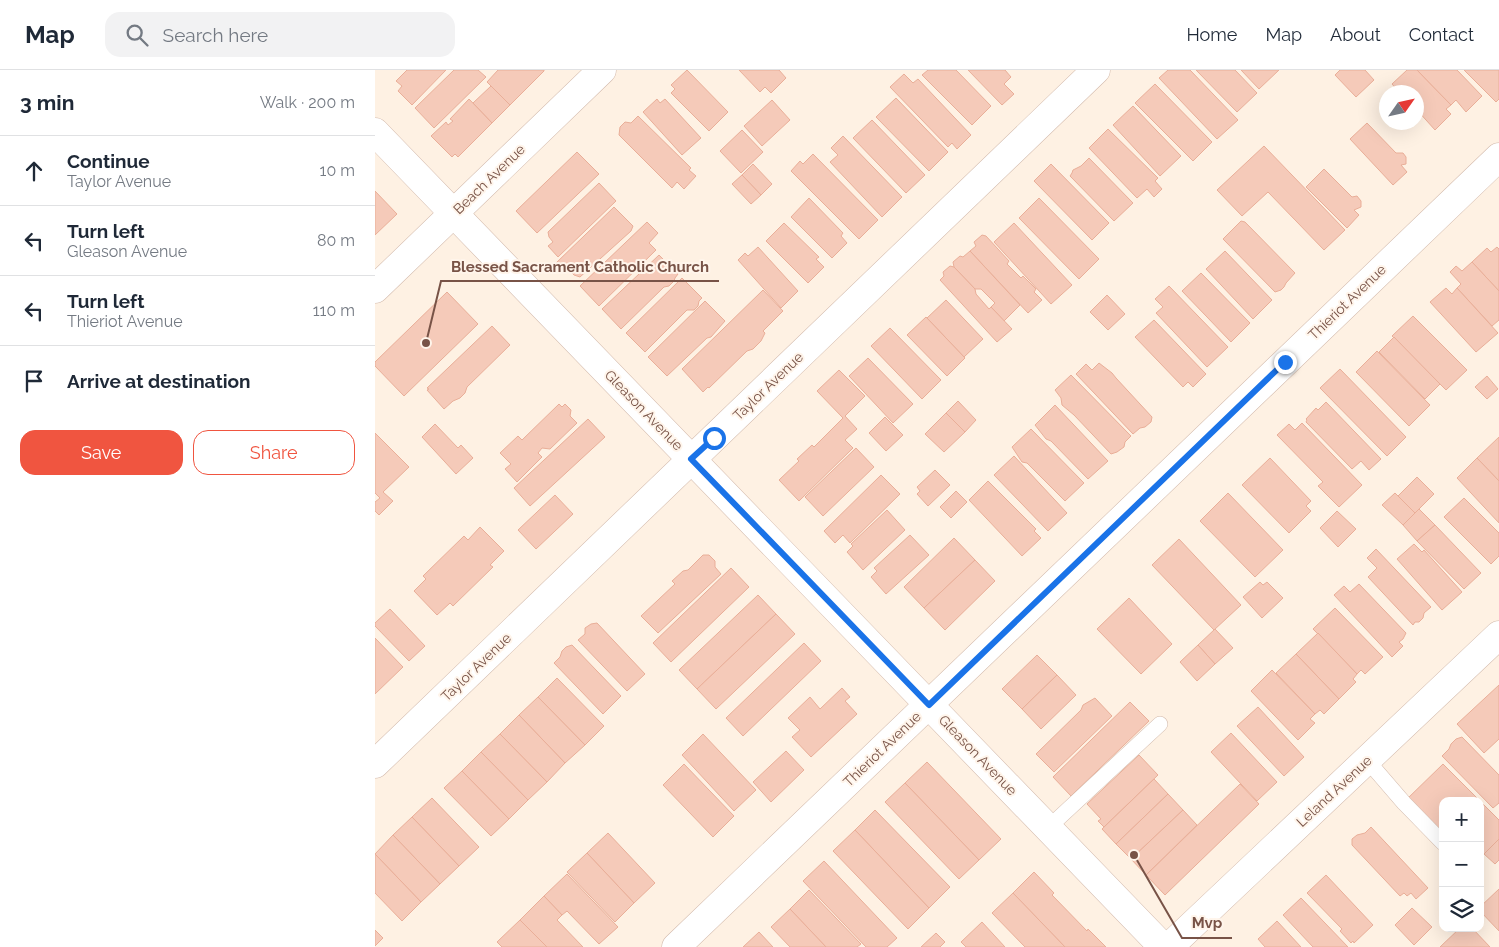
<!DOCTYPE html>
<meta charset="utf-8">
<style>
body{margin:0;font-family:Raleway,sans-serif;background:#f2f2f3;color:#1f2937}
.controls{position:absolute;right:15px;bottom:15px;display:grid;overflow:hidden;border-radius:10px;box-shadow:0 5px 20px #0002}
.controls button{width:45px;height:45px;display:grid;place-items:center;padding:0;border:0;border-bottom:1px solid #e0e1e3;background:#fff;color:#1f2937;font:25px sans-serif}
.compass{position:absolute;left:1004px;top:15px;width:45px;height:45px;border-radius:50%;background:#fff;box-shadow:0 5px 20px #0002;rotate:56deg}
.stop{position:absolute;width:15px;height:15px;margin:-11px;border:4px solid #1a73e8;border-radius:50%;background:#fff}
.stop.end{background:#1a73e8;border-color:#fff;box-shadow:0 1px 5px #0008}
.list{margin:0;padding:0;list-style:none}
h2{display:flex;justify-content:space-between;align-items:center;height:65px;margin:0;padding:0 20px;font-size:21px}
h2 small{font-size:16px;font-weight:400;color:#747a83}
.list li{display:grid;grid-template-columns:32px 1fr auto;gap:15px;align-items:center;box-sizing:border-box;height:70px;padding:0 20px;border-top:1px solid #e0e1e3}
.list b{display:block;font-size:19px;white-space:nowrap}
.list p{margin:0;font-size:16px;white-space:nowrap;color:#747a83}
.list em{font-size:16px;font-style:normal;color:#747a83}
.actions{display:flex;gap:10px;padding:15px 20px}
.actions a{flex:1;padding:11px 0;border:1px solid #f05540;border-radius:15px;text-align:center;font-size:18px;color:#f05540}
.actions .main{background:#f05540;color:#fff}
.icon{flex:none;width:28px;height:28px;fill:none;stroke:currentColor;stroke-width:2;stroke-linecap:round;stroke-linejoin:round}
.map{position:relative;flex:none;width:1124px;height:877px;overflow:hidden}
header{display:flex;align-items:center;gap:30px;box-sizing:border-box;height:70px;padding:0 25px;background:#fff;border-bottom:1px solid #e0e1e3}
header strong{font-size:24px}
nav{display:flex;gap:28px;margin-inline-start:auto;font-size:18px}
.search{width:350px;height:45px;background:#f2f2f3;display:flex;align-items:center;gap:12px;box-sizing:border-box;padding:0 18px;border-radius:15px;color:#747a83;font-size:19px}
main{display:flex}
aside{flex:1;background:#fff}
.map>svg:first-child{display:block}
.building{fill:#f5cab9;stroke:#e9ae98}
.lines{fill:none;stroke-linecap:round;stroke-linejoin:round}
.service-casing{stroke:#d2b9ab;stroke-width:16}
.minor-casing{stroke:#d2b9ab;stroke-width:29}
.service{stroke:#fff;stroke-width:15}
.minor{stroke:#fff;stroke-width:28}
.route{stroke:#1a73e8;stroke-width:6}
.labels{text-anchor:middle;stroke-width:4;stroke-linejoin:round;paint-order:stroke}
.street-label{font-size:14px;fill:#785347;stroke:#fff5eb}
.leader{fill:none;stroke:#785347;stroke-width:2}
.callout-dot{fill:#785347;stroke:#fff5eb;stroke-width:2}
.callout-label{font-size:15px;text-anchor:middle;font-weight:bold;fill:#785347;stroke:#fff5eb;stroke-width:4;stroke-linejoin:round;paint-order:stroke}
</style>
<header>
<strong>Map</strong>
<div class="search"><svg class="icon" aria-label="search" viewBox="0 0 24 24"><circle cx="10" cy="10" r="6"/><path d="M15 15l6 6"/></svg>Search here</div>
<nav><a>Home</a><a>Map</a><a>About</a><a>Contact</a></nav>
</header>
<main>
<aside>
<h2>3 min<small>Walk · 200 m</small></h2>
<ul class="list">
<li><svg class="icon" aria-label="ahead" viewBox="0 0 24 24"><path d="M12 20V5M6 11l6-6 6 6"/></svg><div><b>Continue</b><p>Taylor Avenue</p></div><em>10 m</em></li>
<li><svg class="icon" aria-label="left" viewBox="0 0 24 24"><path d="M17 20v-9H6M10 6l-5 5 5 5"/></svg><div><b>Turn left</b><p>Gleason Avenue</p></div><em>80 m</em></li>
<li><svg class="icon" aria-label="left" viewBox="0 0 24 24"><path d="M17 20v-9H6M10 6l-5 5 5 5"/></svg><div><b>Turn left</b><p>Thieriot Avenue</p></div><em>110 m</em></li>
<li><svg class="icon" aria-label="arrive" viewBox="0 0 24 24"><path d="M6 21V4h12l-3 4 3 4H6"/></svg><div><b>Arrive at destination</b></div></li>
</ul>
<div class="actions"><a class="main">Save</a><a>Share</a></div>
</aside>
<div class="map">
<svg width="1124" height="877" viewBox="0 0 1124 877">
<rect width="100%" height="100%" fill="#fef1e3"/>
<!-- building -->
<g class="building">
<path d="M32 0H71L37 35 23 21 27 16 21 11Z"/>
<path d="M79 0H103L111 7 59 58 40 38Z"/>
<path d="M123 0H169V1L135 35 112 12Z"/>
<path d="M312 0 353 42 334 61 296 23 300 19 296 15Z"/>
<path d="M364 0H404L411 8 396 23 390 17 385 22Z"/>
<path d="M553 0H581L616 36 597 55 547 5Z"/>
<path d="M593 0H630L636 7 629 14 639 24 627 35Z"/>
<path d="M793 0H815L863 50 842 69 784 8Z"/>
<path d="M821 0H860L882 23 862 42Z"/>
<path d="M866 0H904L884 19Z"/>
<path d="M965 0H990L999 10 981 27 960 5Z"/>
<path d="M1032 0H1042L1076 35 1071 39 1076 44 1060 60 1042 40V22H1024L1017 14Z"/>
<path d="M1042 0H1082L1107 26 1091 42 1081 30 1076 35Z"/>
<path d="M1089 0H1124V29L1121 32Z"/>
<path d="M529 4 538 13 543 9 596 65 582 79 577 73 573 77 515 17Z"/>
<path d="M780 14 837 72 818 91 760 33Z"/>
<path d="M116 16 135 35 117 53 98 33Z"/>
<path d="M521 28 573 82 554 101 501 47Z"/>
<path d="M94 29 117 53 83 87 80 84 77 87 56 66 71 52 73 55 78 51 75 49Z"/>
<path d="M282 29 285 33 290 29 326 68 307 85 268 42Z"/>
<path d="M397 30 415 50 387 76 369 56Z"/>
<path d="M758 36 806 86 785 106 738 55Z"/>
<path d="M263 46 316 98 314 100 321 106 309 119 302 112 297 118 244 65 245 57 250 52 256 53Z"/>
<path d="M497 50 550 105 531 123 478 68Z"/>
<path d="M992 53 1021 83H1028L1031 87V94L1026 95 1032 102 1018 115 975 69Z"/>
<path d="M733 59 783 108 780 111 787 119 779 127 772 119 762 128 714 78Z"/>
<path d="M367 60 388 82 366 103 345 81Z"/>
<path d="M468 66 527 127 507 147 455 92 463 85 456 78Z"/>
<path d="M889 76 970 160 949 180 893 122 867 146 842 120Z"/>
<path d="M202 82 224 104 162 163 141 141Z"/>
<path d="M438 84 503 150 484 169 416 101 425 91 428 94Z"/>
<path d="M714 88 758 133 739 151 695 106 697 103 698 100 706 96Z"/>
<path d="M378 94 397 114 386 125 367 105Z"/>
<path d="M676 94 734 153 717 170 659 111Z"/>
<path d="M949 99 977 127 982 126 986 131V137L979 140 984 145 972 158 931 117Z"/>
<path d="M367 105 386 125 376 134 357 114Z"/>
<path d="M224 113 241 131 183 187 173 176 178 172 174 167 173 162Z"/>
<path d="M0 121 22 144 0 165Z"/>
<path d="M434 128 468 163 466 166 472 173 457 188 416 147Z"/>
<path d="M664 128 724 189 704 209 644 148Z"/>
<path d="M239 137 258 156 256 161 205 207 199 205 193 199 190 202 181 193Z"/>
<path d="M866 151 870 152 920 203 911 213 909 217 906 220 900 222 848 169Z"/>
<path d="M272 152 283 163 274 173 281 180 224 236 205 216Z"/>
<path d="M409 153 444 187 441 189 449 197 433 213 391 171Z"/>
<path d="M639 153 697 215 676 234 619 172Z"/>
<path d="M607 165 611 166 634 191 632 194 646 208 648 206 661 219 659 222 667 230 653 243 595 181 601 176 599 172Z"/>
<path d="M383 177 423 221 406 238 363 190 370 183 373 186Z"/>
<path d="M1122 177 1124 179V221L1097 192 1112 178 1116 182Z"/>
<path d="M595 181 645 235 629 251 616 237 620 233 606 219H600L579 197 578 192 585 186 588 187Z"/>
<path d="M850 181 897 230 878 249 831 199Z"/>
<path d="M284 185 303 204 300 208 299 211 294 216 289 217 246 259 227 239Z"/>
<path d="M1097 192 1124 221V250L1117 256 1082 218 1086 214 1075 202 1081 196 1087 201Z"/>
<path d="M575 196 579 197 600 219 601 224 614 239 616 237 637 259 622 272 565 210 569 206 568 202Z"/>
<path d="M826 203 875 253 856 272 807 221Z"/>
<path d="M307 208 327 228 324 231 323 236 319 240H312L270 282 251 263Z"/>
<path d="M794 216 853 277 832 297 781 243 788 237 780 229Z"/>
<path d="M1071 218 1077 224 1082 218 1123 263 1101 282 1055 232Z"/>
<path d="M388 220 408 241 388 261 390 263 386 271 378 279 372 281 334 318 333 317 328 322 307 299Z"/>
<path d="M72 222 103 254 29 326 0 296V292Z"/>
<path d="M732 225 750 244 733 260 715 242Z"/>
<path d="M571 230 608 269 589 287 552 248Z"/>
<path d="M330 231 350 251 336 267 332 268 292 306 273 287Z"/>
<path d="M1038 246 1092 300 1071 320 1017 266Z"/>
<path d="M551 247 590 288 572 306 532 265Z"/>
<path d="M779 250 831 304 818 317 813 312 808 317 760 267Z"/>
<path d="M117 256 135 275 92 317 90 323 85 328 78 331 69 339 52 320 54 319 52 318Z"/>
<path d="M515 258 566 310 547 329 496 276Z"/>
<path d="M1019 267 1065 314 1050 329 1004 282Z"/>
<path d="M1002 281 1055 335 1034 356 981 302Z"/>
<path d="M493 288 538 334 518 353 474 306Z"/>
<path d="M724 293 737 303 741 308 777 347 776 352 770 357 765 358 758 364 701 304 711 294 717 300Z"/>
<path d="M965 299 1031 367 1012 386 945 318Z"/>
<path d="M464 300 490 326 470 346 482 359 470 370 478 378 424 431 404 410 424 391 422 389 437 375 439 377 468 348 442 321Z"/>
<path d="M696 305 756 366 750 372 749 377 742 382 736 384 699 345 687 335 686 328 680 320Z"/>
<path d="M1112 306 1123 319 1112 329 1100 317Z"/>
<path d="M583 331 601 350 590 362 571 343Z"/>
<path d="M951 332 1006 389 994 400 986 391 977 399 931 352 932 350 931 349 941 338 943 340Z"/>
<path d="M184 334 187 337 190 334 196 340 195 346 202 353 175 379 167 378 163 383 167 387 142 412 130 399 136 394 125 383 143 366 147 370Z"/>
<path d="M680 335 733 391 713 409 676 371 671 369 660 355Z"/>
<path d="M571 343 590 362 569 382 550 364Z"/>
<path d="M510 347 528 365 511 381 494 363Z"/>
<path d="M213 349 230 367 155 436 139 418Z"/>
<path d="M927 353 987 415 964 437 943 416 948 412 902 365 914 354 920 360Z"/>
<path d="M60 354 83 378 86 375 98 388 81 404 47 367Z"/>
<path d="M656 359 709 413 690 431 652 393 647 392 637 377Z"/>
<path d="M0 363 34 397 8 422 18 431 4 445 0 441V432L5 428 0 423Z"/>
<path d="M1124 367V411L1102 388Z"/>
<path d="M481 378 499 397 448 446 430 427Z"/>
<path d="M639 386 692 443 673 461 619 405Z"/>
<path d="M895 388 936 431 931 436 936 441 914 463 867 415Z"/>
<path d="M1102 388 1124 411V453L1082 408Z"/>
<path d="M560 400 575 415 553 436 542 424 545 421 542 417Z"/>
<path d="M506 405 525 424 475 473 468 465 460 473 449 461Z"/>
<path d="M1042 407 1059 424 1040 443 1023 426Z"/>
<path d="M613 411 661 459 659 461 666 468 647 486 594 430Z"/>
<path d="M581 421 592 432 576 448 565 437Z"/>
<path d="M853 423 908 480 880 507 825 451Z"/>
<path d="M1020 423 1040 443 1028 455 1007 435Z"/>
<path d="M180 425 198 444 161 479 143 460Z"/>
<path d="M1089 428 1124 463V486L1116 494 1069 447Z"/>
<path d="M1044 439 1060 455 1042 471 1028 455Z"/>
<path d="M512 440 530 460 488 500 472 482 478 476 476 474Z"/>
<path d="M962 441 981 459 963 477 945 458Z"/>
<path d="M1060 455 1106 503 1089 519 1042 471Z"/>
<path d="M105 457 129 481 115 495 118 497 78 536 75 533 62 545 39 521 51 509 48 506 89 466 93 470Z"/>
<path d="M535 465 554 485 511 524 496 507 502 501 499 498Z"/>
<path d="M579 468 600 490 549 538 529 517Z"/>
<path d="M804 469 866 535 839 560 777 495Z"/>
<path d="M1039 474 1047 482 1049 480 1087 522 1067 540 1022 489Z"/>
<path d="M1001 479 1056 537 1049 543 1048 548 1044 552H1040L1038 555 993 507 1002 498 992 488Z"/>
<path d="M328 485H334L340 491V497L346 504 283 563 266 546 300 514 297 511 308 501 313 500Z"/>
<path d="M600 490 620 511 570 560 549 538Z"/>
<path d="M356 498 374 517 296 592 278 573Z"/>
<path d="M885 512 888 515 892 512 908 528 887 548 868 527Z"/>
<path d="M984 514 1031 563 1028 569 1024 572 1028 576 1017 587 959 525 969 516 975 522Z"/>
<path d="M383 525 401 544 322 619 304 600Z"/>
<path d="M754 528 797 574 766 604 722 559Z"/>
<path d="M960 538 1008 587 990 604 986 600 982 604 938 559Z"/>
<path d="M15 539 50 576 34 591 0 556V553Z"/>
<path d="M401 544 420 564 341 639 322 619Z"/>
<path d="M222 553 270 604 252 621 203 570 210 564V558L216 554Z"/>
<path d="M840 559 858 578 840 594 823 575Z"/>
<path d="M943 563 982 604 978 609 981 612 964 629 921 584Z"/>
<path d="M0 568 28 597 0 624Z"/>
<path d="M429 573 446 591 368 666 351 648Z"/>
<path d="M197 575 246 626 228 644 179 593 185 587 187 581 191 577Z"/>
<path d="M823 575 840 594 822 611 805 592Z"/>
<path d="M921 584 964 629 949 644 945 640 940 644 901 603Z"/>
<path d="M662 585 682 605 647 639 627 619Z"/>
<path d="M897 600 940 644 935 649 940 653 923 670 876 621Z"/>
<path d="M682 605 701 625 666 659 647 639Z"/>
<path d="M182 608 229 656 210 675 163 627Z"/>
<path d="M1124 615V669L1109 683 1082 654Z"/>
<path d="M467 618 475 627 470 631 482 644 436 687 417 667 425 660 413 648 435 627 445 639Z"/>
<path d="M163 627 210 675 190 693 144 645Z"/>
<path d="M720 628 737 646 679 702 661 684 706 640 708 635Z"/>
<path d="M755 632 774 651 696 726 678 707Z"/>
<path d="M883 637 929 687 909 706 862 656Z"/>
<path d="M144 645 190 693 172 712 125 664Z"/>
<path d="M856 663 902 712 882 731 836 682Z"/>
<path d="M125 664 172 712 153 730 106 682Z"/>
<path d="M328 664 381 720 359 741 307 685Z"/>
<path d="M1087 667 1124 705V733L1118 738 1067 686 1074 679 1076 674 1081 669Z"/>
<path d="M411 681 429 700 396 732 378 712Z"/>
<path d="M106 682 153 730 134 749 87 701Z"/>
<path d="M764 685 783 705 729 757 723 751 726 749 712 734Z"/>
<path d="M552 692 626 769 604 790 530 713Z"/>
<path d="M309 694 359 746 338 767 288 715Z"/>
<path d="M1068 694 1105 731H1068V768L1031 730Z"/>
<path d="M87 701 134 749 116 766 69 718Z"/>
<path d="M779 709 793 724 741 774 727 759Z"/>
<path d="M530 713 604 790 584 809 510 732Z"/>
<path d="M865 714 884 734 790 825 771 805Z"/>
<path d="M793 724 808 740 756 789 741 774Z"/>
<path d="M57 728 104 777 84 796 37 747Z"/>
<path d="M1105 731 1124 750V769L1105 788Z"/>
<path d="M500 740 575 817 554 838 480 760Z"/>
<path d="M808 740 822 755 771 805 756 789Z"/>
<path d="M37 747 84 796 65 814 18 765Z"/>
<path d="M996 757 1053 818 1041 829 1036 823 1032 826 1029 823 1025 826 977 775V769L982 765 990 763Z"/>
<path d="M480 760 554 838 533 859 458 781Z"/>
<path d="M233 763 280 813 259 833 212 783Z"/>
<path d="M18 765 65 814 46 832 0 784Z"/>
<path d="M1124 769V790L1120 794 1109 784Z"/>
<path d="M212 783 259 833 240 852 192 802Z"/>
<path d="M0 784 46 832 27 851 0 823Z"/>
<path d="M449 791 522 868 512 877H491L428 811Z"/>
<path d="M659 802 679 823 677 825 712 861 713 859 731 877H690L638 823Z"/>
<path d="M192 804 243 857 224 874 192 841 187 845 169 826Z"/>
<path d="M951 805 998 855 979 873 978 871 976 873 965 861 967 859 932 823Z"/>
<path d="M1124 819V861L1105 841V837Z"/>
<path d="M434 820 486 874 482 877H451L415 839Z"/>
<path d="M638 823 690 877H650L617 843Z"/>
<path d="M169 826 187 845 182 850 208 877H172L145 850Z"/>
<path d="M926 828 973 877H938L908 845Z"/>
<path d="M1037 838 1057 857 1039 875 1020 855Z"/>
<path d="M415 839 451 877H415L396 857Z"/>
<path d="M145 850 172 877H127L122 872Z"/>
<path d="M902 851 926 877H890L883 869Z"/>
<path d="M607 852 630 877H591L586 872Z"/>
<path d="M1085 858H1097L1115 877H1065Z"/>
<path d="M0 860 8 868 0 876Z"/>
<path d="M384 862 398 877H368Z"/>
<path d="M561 863 570 872 565 877H546Z"/>
</g>
<g class="lines">
<defs>
<g id="service">
<path d="M992 690 1029 733 1068 773"/>
<path d="M673 758 785 654"/>
</g>
<g id="minor">
<path d="M0 62 788 877"/>
<path d="M0 219 227 0"/>
<path d="M0 694 721 0"/>
<path d="M301 877 1124 87"/>
<path d="M794 877 1124 565"/>
</g>
</defs>
<!-- service casing -->
<use href="#service" class="service-casing"/>
<!-- minor casing -->
<use href="#minor" class="minor-casing"/>
<!-- service -->
<use href="#service" class="service"/>
<!-- minor -->
<use href="#minor" class="minor"/>
</g>
<g class="lines">
<!-- route -->
<path class="route" d="M339 368 316 389 554 635 910 292"/>
</g>
<g class="labels">
<!-- street labels -->
<g class="street-label">
<text transform="translate(114 109) rotate(-44)" y="5">Beach Avenue</text>
<text transform="translate(972 232) rotate(-44)" y="5">Thieriot Avenue</text>
<text transform="translate(393 316) rotate(-44)" y="5">Taylor Avenue</text>
<text transform="translate(269 340) rotate(46)" y="5">Gleason Avenue</text>
<text transform="translate(101 597) rotate(-44)" y="5">Taylor Avenue</text>
<text transform="translate(507 679) rotate(-44)" y="5">Thieriot Avenue</text>
<text transform="translate(603 685) rotate(46)" y="5">Gleason Avenue</text>
<text transform="translate(959 721) rotate(-43)" y="5">Leland Avenue</text>
</g>
</g>
<!-- callouts -->
<path class="leader" d="M51 273L66 211H344M759 785L807 868H857"/>
<g class="callout-dot">
<circle cx="51" cy="273" r="5"/>
<circle cx="759" cy="785" r="5"/>
</g>
<g class="callout-label">
<text x="205" y="202">Blessed Sacrament Catholic Church</text>
<text x="832" y="858">Mvp</text>
</g>
</svg>
<div class="controls">
<button>+</button>
<button>−</button>
<button><svg class="icon" aria-label="layers" viewBox="0 0 24 24"><path d="M12 4l9 5-9 5-9-5zM3 14l9 5 9-5"/></svg></button>
</div>
<svg class="compass" viewBox="-18 -18 36 36"><path d="M0-13l5 13h-10z" fill="#e53935"/><path d="M0 13l5-13h-10z" fill="#747a83"/></svg>
<div class="stop" style="left:339px;top:368px"></div>
<div class="stop end" style="left:910px;top:292px"></div>
</div>
</main>
